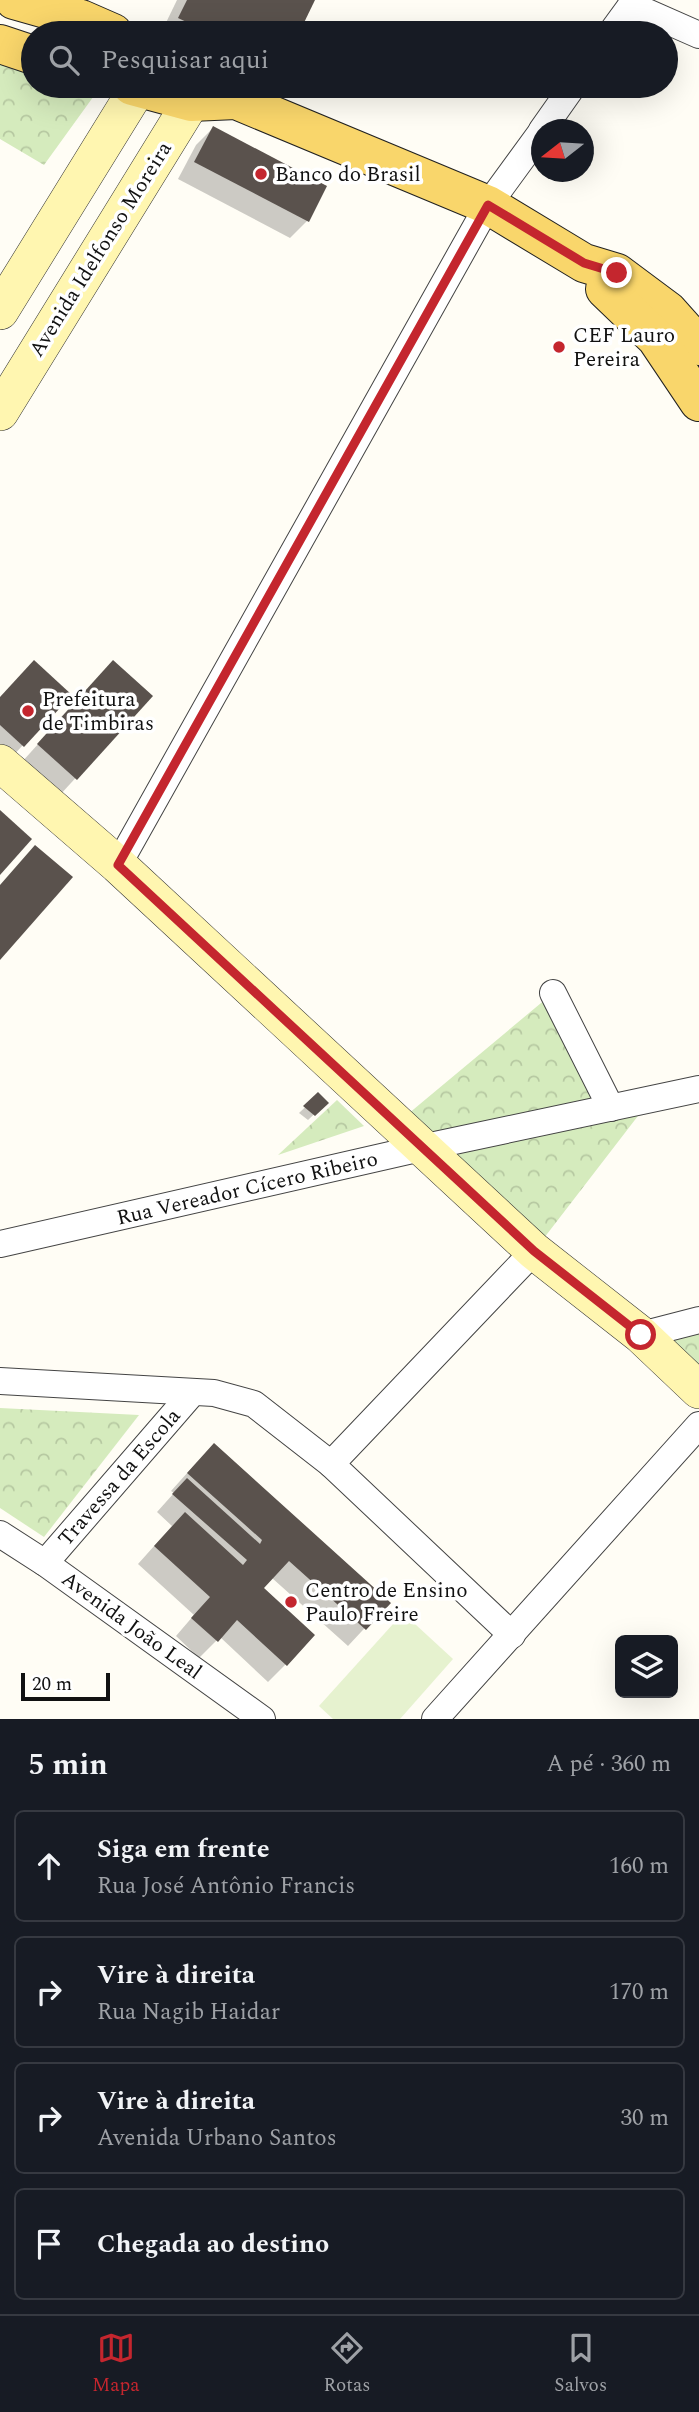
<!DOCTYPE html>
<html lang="pt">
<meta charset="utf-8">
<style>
body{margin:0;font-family:Spectral,serif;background:#242831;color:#f1f3f6}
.controls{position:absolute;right:21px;bottom:21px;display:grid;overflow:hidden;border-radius:10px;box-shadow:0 7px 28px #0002}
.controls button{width:63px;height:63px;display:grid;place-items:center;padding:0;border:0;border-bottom:2px solid #363941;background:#171b24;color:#f1f3f6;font:35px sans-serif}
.compass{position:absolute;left:531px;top:119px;width:63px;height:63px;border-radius:50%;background:#171b24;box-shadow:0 7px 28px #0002;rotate:253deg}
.scale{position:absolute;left:21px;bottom:18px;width:89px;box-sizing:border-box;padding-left:7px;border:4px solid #111;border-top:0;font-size:19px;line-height:24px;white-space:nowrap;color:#111;-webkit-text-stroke:5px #fff;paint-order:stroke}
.stop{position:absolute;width:21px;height:21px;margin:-16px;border:5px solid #c4262e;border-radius:50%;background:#fff}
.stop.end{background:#c4262e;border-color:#fff;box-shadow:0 2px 7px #0008}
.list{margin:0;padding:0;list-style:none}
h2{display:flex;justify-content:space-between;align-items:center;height:91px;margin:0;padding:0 28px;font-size:30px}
h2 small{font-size:23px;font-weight:400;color:#9ea1a6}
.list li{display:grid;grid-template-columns:46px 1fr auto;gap:21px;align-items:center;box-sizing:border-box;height:112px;margin:0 14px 14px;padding:0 14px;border:2px solid #363941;border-radius:10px}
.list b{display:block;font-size:26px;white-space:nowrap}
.list p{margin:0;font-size:23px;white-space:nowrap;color:#9ea1a6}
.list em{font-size:23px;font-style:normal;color:#9ea1a6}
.icon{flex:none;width:38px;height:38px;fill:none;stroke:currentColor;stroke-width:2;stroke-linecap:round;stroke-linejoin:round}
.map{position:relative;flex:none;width:699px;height:1719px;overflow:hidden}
.search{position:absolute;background:#171b24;box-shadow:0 7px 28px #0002;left:21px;right:21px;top:21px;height:77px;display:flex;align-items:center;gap:18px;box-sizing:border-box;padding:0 24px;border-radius:38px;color:#9ea1a6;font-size:26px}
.sheet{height:595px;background:#171b24}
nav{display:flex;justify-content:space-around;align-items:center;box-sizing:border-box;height:98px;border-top:2px solid #363941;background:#171b24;font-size:19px;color:#9ea1a6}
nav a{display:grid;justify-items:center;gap:4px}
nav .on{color:#c4262e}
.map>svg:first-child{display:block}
.park{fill:url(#park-crowns)}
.pitch{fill:#e6f2cf}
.shadow{fill:#0003}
.building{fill:#5a524d}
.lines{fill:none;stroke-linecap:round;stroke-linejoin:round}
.street-casing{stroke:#444;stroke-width:28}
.secondary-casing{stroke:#333;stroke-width:38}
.primary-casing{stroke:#222;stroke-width:40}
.street{stroke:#fff;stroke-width:26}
.secondary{stroke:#fff6b0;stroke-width:37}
.primary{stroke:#f9d66b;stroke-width:38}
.route{stroke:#c4262e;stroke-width:9}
.poi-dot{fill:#c4262e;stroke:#fff;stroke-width:2.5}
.labels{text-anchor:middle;stroke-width:7;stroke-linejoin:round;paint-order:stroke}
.poi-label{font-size:21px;fill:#111;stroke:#fff;text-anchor:start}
.street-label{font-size:21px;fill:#111;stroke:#fff}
</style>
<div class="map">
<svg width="699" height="1719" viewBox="0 0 699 1719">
<defs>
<pattern id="park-crowns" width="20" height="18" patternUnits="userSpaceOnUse" patternTransform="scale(1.75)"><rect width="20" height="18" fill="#d5ebbd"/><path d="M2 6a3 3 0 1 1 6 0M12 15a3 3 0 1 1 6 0" fill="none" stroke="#b6c8a1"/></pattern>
</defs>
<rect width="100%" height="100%" fill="#fffdf5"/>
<!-- park -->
<g class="park">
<path d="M0 60 33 72V86H74L96 93 44 165 0 139Z"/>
<path d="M553 993 611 1108 651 1099 534 1251 396 1124Z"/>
<path d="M337 1100 364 1126 278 1155Z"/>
<path d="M699 1320V1390L641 1335Z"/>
<path d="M0 1408 139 1415 44 1537 0 1508Z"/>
</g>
<!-- pitch -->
<path class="pitch" d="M403 1613 453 1659 400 1719H333L319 1706Z"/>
<!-- shadow -->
<g class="shadow">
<path d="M177 0H313L297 33H161Z"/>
<path d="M213 128 325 187 307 221 290 238 178 179 196 145Z"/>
<path d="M96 680 151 696 59 796 21 763Z"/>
<path d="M69 695 11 758 0 748V699Z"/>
<path d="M318 1095 326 1103 308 1120 299 1113Z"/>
<path d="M197 1462 388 1603 348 1646 272 1578 262 1588 286 1664 268 1682 220 1637 199 1658 176 1636 194 1615 138 1564 172 1526 157 1512 174 1493 171 1491Z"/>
</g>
<!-- building -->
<g class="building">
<path d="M187 0H315L299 33H210L178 18Z"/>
<path d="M213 126 327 186 309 222 194 162Z"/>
<path d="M34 660 72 695 24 747 0 725V697Z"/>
<path d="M113 660 153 696 77 780 37 744Z"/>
<path d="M0 810 32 839 0 875Z"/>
<path d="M35 845 73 877 0 960V885Z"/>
<path d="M318 1092 329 1103 315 1116 303 1106Z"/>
<path d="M214 1443 391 1603 366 1630 289 1561 264 1588 315 1635 287 1666 237 1620 218 1642 191 1618 210 1597 154 1546 185 1512 243 1565 247 1560 172 1494 187 1478 260 1544 262 1540 187 1473Z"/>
</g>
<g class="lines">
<defs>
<g id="street">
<path d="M631 5 699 35"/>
<path d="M611 33 635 0"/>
<path d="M542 130 573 86"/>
<path d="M118 865 488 205 542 131"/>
<path d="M553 993 611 1108"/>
<path d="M0 1244 421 1148 699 1089"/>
<path d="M641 1335 699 1320"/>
<path d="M0 1381 214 1393 254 1404 331 1464 512 1635"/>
<path d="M331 1464 534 1251"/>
<path d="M0 1534 45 1563 262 1719"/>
<path d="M45 1563 193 1392"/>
<path d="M435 1719 699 1425"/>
</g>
<g id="secondary">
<path d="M0 311 139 86"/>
<path d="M0 412 201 86"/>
<path d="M0 763 118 865 534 1251 641 1335 699 1390"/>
</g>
<g id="primary">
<path d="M14 0 81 19 113 33"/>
<path d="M0 44 33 55"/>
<path d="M132 86 191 102 236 100 488 205 584 263 617 273 668 311 699 346"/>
<path d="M605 289 656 338 699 402"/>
</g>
</defs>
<!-- street casing -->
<use href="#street" class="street-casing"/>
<!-- secondary casing -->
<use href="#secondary" class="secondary-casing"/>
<!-- primary casing -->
<use href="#primary" class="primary-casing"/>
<!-- street -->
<use href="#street" class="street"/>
<!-- secondary -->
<use href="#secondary" class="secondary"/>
<!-- primary -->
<use href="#primary" class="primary"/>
</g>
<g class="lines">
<!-- route -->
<path class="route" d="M617 273 584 263 488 205 118 865 534 1251 641 1335"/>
</g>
<!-- markers -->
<g class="poi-dot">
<circle cx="261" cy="174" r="7"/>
<circle cx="559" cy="347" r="7"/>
<circle cx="28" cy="711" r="7"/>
<circle cx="291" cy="1602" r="7"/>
</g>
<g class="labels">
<!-- poi labels -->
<g class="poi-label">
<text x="275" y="181">Banco do Brasil</text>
<text x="573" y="342">CEF Lauro<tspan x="573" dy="24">Pereira</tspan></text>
<text x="42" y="706">Prefeitura<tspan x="42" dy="24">de Timbiras</tspan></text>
<text x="305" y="1597">Centro de Ensino<tspan x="305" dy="24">Paulo Freire</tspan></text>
</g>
<!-- street labels -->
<g class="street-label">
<text transform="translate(100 249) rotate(-58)" y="7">Avenida Idelfonso Moreira</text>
<text transform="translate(247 1188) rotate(-13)" y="7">Rua Vereador Cícero Ribeiro</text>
<text transform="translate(119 1477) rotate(-49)" y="7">Travessa da Escola</text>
<text transform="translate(132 1625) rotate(36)" y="7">Avenida João Leal</text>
</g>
</g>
</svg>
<div class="controls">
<button><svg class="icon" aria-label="layers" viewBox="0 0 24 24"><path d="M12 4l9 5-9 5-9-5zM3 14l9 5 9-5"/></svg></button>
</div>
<svg class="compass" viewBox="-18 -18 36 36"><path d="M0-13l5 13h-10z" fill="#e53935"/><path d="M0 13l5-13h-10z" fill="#9ea1a6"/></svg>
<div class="scale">20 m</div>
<div class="stop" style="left:641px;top:1335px"></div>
<div class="stop end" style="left:617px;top:273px"></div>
<div class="search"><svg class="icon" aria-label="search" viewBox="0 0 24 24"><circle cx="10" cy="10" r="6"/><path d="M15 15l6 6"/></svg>Pesquisar aqui</div>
</div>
<section class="sheet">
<h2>5 min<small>A pé · 360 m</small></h2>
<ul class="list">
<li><svg class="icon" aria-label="ahead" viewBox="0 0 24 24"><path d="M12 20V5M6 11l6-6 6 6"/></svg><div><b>Siga em frente</b><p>Rua José Antônio Francis</p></div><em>160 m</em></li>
<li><svg class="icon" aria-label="right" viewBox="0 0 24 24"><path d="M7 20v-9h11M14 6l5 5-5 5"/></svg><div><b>Vire à direita</b><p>Rua Nagib Haidar</p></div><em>170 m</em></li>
<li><svg class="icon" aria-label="right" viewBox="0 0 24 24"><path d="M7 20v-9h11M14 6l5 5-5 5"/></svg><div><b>Vire à direita</b><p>Avenida Urbano Santos</p></div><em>30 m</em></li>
<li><svg class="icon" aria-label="arrive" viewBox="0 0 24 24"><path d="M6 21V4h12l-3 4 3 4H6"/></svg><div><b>Chegada ao destino</b></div></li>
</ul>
</section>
<nav>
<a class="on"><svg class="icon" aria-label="map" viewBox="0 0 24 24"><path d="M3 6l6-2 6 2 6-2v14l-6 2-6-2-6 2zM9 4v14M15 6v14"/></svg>Mapa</a>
<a><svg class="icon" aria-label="directions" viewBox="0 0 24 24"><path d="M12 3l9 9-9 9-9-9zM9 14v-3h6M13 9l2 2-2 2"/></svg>Rotas</a>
<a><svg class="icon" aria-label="saved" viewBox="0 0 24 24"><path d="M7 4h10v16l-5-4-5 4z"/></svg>Salvos</a>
</nav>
